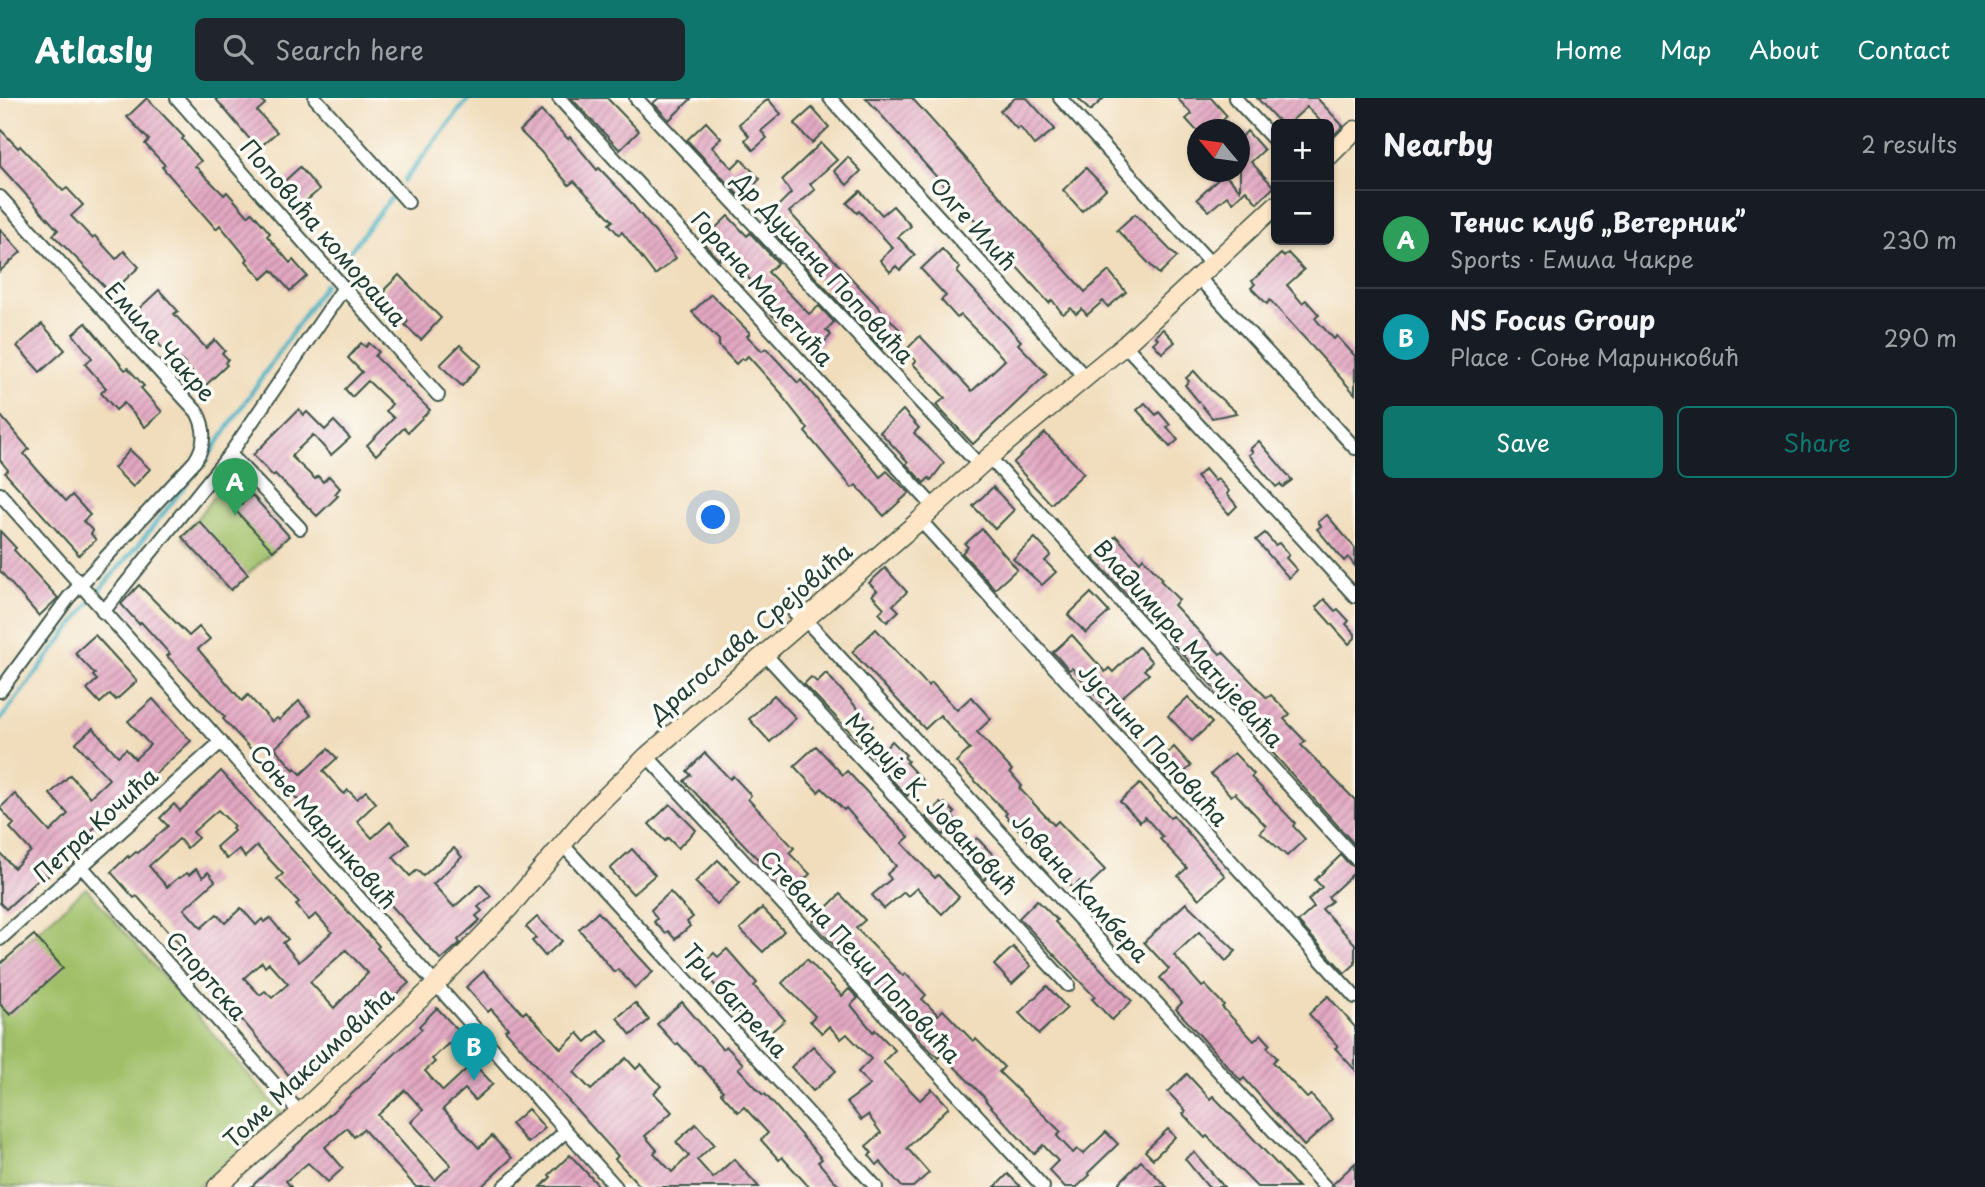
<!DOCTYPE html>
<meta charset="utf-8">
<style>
body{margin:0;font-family:"Playpen Sans",sans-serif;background:#20242c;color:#f1f3f6}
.controls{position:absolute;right:21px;top:21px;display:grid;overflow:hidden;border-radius:10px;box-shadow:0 2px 5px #0004}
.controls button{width:63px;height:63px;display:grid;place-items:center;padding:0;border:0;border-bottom:2px solid #363941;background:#171b24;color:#f1f3f6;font:35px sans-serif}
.compass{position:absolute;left:1187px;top:21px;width:63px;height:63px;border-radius:50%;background:#171b24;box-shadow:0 2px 5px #0004;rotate:299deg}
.you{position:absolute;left:714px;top:420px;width:24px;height:24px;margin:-18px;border:5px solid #fff;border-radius:50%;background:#1a73e8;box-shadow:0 0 0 10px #1a73e833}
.badge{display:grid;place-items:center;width:46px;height:46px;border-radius:50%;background:#0f766e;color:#fff;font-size:23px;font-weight:700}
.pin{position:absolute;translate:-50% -58px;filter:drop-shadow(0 2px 4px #0008)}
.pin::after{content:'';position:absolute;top:37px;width:24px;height:21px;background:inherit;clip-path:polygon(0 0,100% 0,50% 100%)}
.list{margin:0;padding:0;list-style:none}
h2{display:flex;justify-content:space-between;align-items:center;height:91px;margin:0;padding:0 28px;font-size:30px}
h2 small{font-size:23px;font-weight:400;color:#9ea1a6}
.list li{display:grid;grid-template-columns:46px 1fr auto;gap:21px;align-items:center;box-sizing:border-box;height:98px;padding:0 28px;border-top:2px solid #363941}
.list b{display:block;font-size:26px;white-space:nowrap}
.list p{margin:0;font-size:23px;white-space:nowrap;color:#9ea1a6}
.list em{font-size:23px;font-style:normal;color:#9ea1a6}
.actions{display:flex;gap:14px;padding:21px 28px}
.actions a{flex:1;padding:16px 0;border:2px solid #0f766e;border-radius:10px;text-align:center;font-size:24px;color:#0f766e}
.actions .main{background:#0f766e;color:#fff}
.icon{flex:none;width:38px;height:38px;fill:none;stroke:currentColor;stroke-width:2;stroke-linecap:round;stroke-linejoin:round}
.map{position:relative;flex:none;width:1355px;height:1089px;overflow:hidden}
header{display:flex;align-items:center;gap:42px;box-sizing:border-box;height:98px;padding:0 35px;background:#0f766e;color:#fff}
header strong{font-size:33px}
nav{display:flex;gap:38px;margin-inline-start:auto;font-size:24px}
.search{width:490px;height:63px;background:#20242c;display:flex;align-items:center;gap:18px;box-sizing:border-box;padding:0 24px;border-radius:10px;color:#9ea1a6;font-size:26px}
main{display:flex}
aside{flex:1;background:#171b24}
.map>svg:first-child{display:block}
.grass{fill:#a0bf67;stroke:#607e4e;stroke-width:2}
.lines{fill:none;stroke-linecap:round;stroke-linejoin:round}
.stream{stroke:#41aebf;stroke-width:4.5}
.building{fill:url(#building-hatch);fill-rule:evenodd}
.street-casing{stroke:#3e5548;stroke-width:16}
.secondary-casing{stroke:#3e5548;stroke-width:21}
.street{stroke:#fff;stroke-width:12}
.secondary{stroke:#fde5c5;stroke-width:18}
.labels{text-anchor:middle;stroke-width:7;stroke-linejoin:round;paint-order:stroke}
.street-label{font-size:23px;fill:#1f3d34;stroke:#fdfcf7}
</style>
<header>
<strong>Atlasly</strong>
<div class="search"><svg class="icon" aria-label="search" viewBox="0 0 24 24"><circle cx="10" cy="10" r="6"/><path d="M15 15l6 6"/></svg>Search here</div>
<nav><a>Home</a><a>Map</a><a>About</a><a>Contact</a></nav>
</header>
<main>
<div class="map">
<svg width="1355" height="1089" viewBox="0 0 1355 1089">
<defs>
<pattern id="building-hatch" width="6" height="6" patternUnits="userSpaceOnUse" patternTransform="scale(1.75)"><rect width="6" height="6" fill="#e3a7c2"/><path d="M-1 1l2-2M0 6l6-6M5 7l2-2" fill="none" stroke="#b7899e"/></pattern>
</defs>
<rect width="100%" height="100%" fill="#fdfcf7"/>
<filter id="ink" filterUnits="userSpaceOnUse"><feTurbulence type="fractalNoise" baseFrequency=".0143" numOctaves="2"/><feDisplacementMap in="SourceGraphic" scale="14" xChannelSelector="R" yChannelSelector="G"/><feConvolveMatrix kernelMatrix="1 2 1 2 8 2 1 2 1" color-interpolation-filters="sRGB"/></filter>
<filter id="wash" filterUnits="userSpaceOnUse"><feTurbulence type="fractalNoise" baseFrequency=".00686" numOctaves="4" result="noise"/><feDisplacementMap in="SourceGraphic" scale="28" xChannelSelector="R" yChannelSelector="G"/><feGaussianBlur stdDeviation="1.57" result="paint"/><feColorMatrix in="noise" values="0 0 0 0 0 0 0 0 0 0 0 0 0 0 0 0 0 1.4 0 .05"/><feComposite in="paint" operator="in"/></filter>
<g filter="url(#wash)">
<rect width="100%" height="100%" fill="#f1ddbc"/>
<!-- grass -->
<g class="grass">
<path d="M232 376 289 438 231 492 182 439Z"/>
<path d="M86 790 282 1015 198 1089H0V866Z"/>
</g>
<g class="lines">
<!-- stream -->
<g class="stream">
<path d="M404 83 469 0"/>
<path d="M333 175 390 101"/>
<path d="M0 622 101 490 140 445 210 356 325 186"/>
</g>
</g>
<g id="blocks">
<!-- building -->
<g class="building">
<path d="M147 0 184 39 182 41 201 63 195 68 224 97 227 94 248 118 252 114 270 135 267 138 290 165 293 162 307 178 290 193 272 172 262 181 246 163 248 161 220 127 216 131 162 69 165 67 145 46 149 42 127 19Z"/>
<path d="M215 0H259L265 6 257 13 277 34 258 51Z"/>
<path d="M571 0H607L639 33 620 52Z"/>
<path d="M659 0H692L669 22 653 5Z"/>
<path d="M866 0H912L1085 194 1109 173 1126 194 1108 209 1103 203 1087 217 1082 211 1076 216 1071 210 1063 216 1052 202 1049 205Z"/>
<path d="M1015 0H1027L1055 31 1034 47 1020 29 1017 31 1000 13Z"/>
<path d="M1078 0H1104L1090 13Z"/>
<path d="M1177 0H1211L1227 18 1223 22 1225 24 1218 32H1196L1186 21 1192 16Z"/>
<path d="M1257 0H1317L1343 28 1329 42V26H1323L1307 9 1288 26H1281Z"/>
<path d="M768 1 781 16 761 33 767 40 753 52 745 42 749 38 739 26Z"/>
<path d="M812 10 829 29 812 45 794 26Z"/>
<path d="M541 13 568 41 570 39 597 72 599 70 623 95 676 160 655 177 622 134 619 137 609 126 613 123 574 83 569 87 541 54 520 33Z"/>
<path d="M706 24 721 40 712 49 732 70 741 61 760 81 741 100 687 42Z"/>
<path d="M0 31 18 50 20 48 63 93 67 90 83 107 71 118 92 140 95 138 116 161 124 153 139 169 111 195 53 137 58 132 0 68Z"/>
<path d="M1247 33 1264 52 1251 64 1274 89 1257 105 1246 92 1233 104 1227 98 1209 113 1197 101 1224 76 1240 92V41Z"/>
<path d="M821 45 837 62 810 86 815 92 789 114 901 233 882 251 763 123 791 95 782 82Z"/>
<path d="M848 59 861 73 847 87 834 73Z"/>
<path d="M300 69 319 92 298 110 279 88Z"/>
<path d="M1086 70 1106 91 1082 113 1063 92Z"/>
<path d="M860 93 882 117 893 108 911 128 898 139 915 157 900 172 896 168 890 174 880 162 893 150 859 113 857 115 847 105Z"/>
<path d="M1135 116 1177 159 1159 176 1117 132Z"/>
<path d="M728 118 747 138 750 135 778 165 768 174 809 216 819 208 834 224 826 232 831 237 820 249 814 243 810 247 782 217 777 222 762 207 769 201 725 156 719 162 702 143Z"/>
<path d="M0 131 21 154 0 173Z"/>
<path d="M942 151 960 170 957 174 1021 243 1018 246 1047 276 973 346 936 307 945 300 913 266 916 263 906 252 920 238 972 293 1005 262 961 217 957 220 941 202 946 198 921 171Z"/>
<path d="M1288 155 1304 172 1287 187 1302 205 1306 202 1319 217 1315 220 1319 225 1334 241 1337 238 1355 258V296L1270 202 1267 206 1251 190 1255 186 1252 183 1281 156 1284 159Z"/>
<path d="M399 177 441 220 421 242 405 227 408 223 386 202 385 191Z"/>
<path d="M159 192 178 213 174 216 206 250 215 242 225 253 222 255 228 261 225 265 227 267 205 288 181 262 177 266 132 217Z"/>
<path d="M711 196 750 235 747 238 762 253 766 250 798 285 801 282 880 379 887 373 909 395 884 418 856 387 852 390 805 334 808 331 782 298 783 297 748 258 744 262 742 260 736 266 719 248V242L692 214Z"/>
<path d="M86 225 125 272 128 270 144 288 141 290 162 314 145 329 124 305 116 312 101 295 106 290 85 266 92 260 73 236Z"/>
<path d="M42 226 65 252 40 274 17 248Z"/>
<path d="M1163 231 1175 244 1162 255 1153 245 1158 241 1155 238Z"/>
<path d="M361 245 366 249 369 245 379 254 375 258 430 312 408 334 404 330 376 357 367 347 394 320 386 313 392 306 368 283 352 299 345 291 362 274 348 260Z"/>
<path d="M460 247 481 267 462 288 440 267Z"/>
<path d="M1194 273 1211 292 1237 315 1212 320 1185 287 1189 283 1186 280Z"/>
<path d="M1145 305 1156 317 1159 314 1170 327 1167 329 1178 342 1170 349 1137 312Z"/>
<path d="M299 311 304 317 307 314 325 332 334 323 350 340 331 357 313 337 293 356 292 359 315 381 318 378 323 384 329 378 340 390 335 396 338 398 317 418 275 376 273 378 253 357Z"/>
<path d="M903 312 919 330 914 335 944 365 931 382 929 380 924 385 906 366 908 364 880 334Z"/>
<path d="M0 317 29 351 24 356 40 375 66 403 72 397 90 417 83 423 93 433 91 436 96 442 79 457 5 375 8 372 0 362Z"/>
<path d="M1045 335 1084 375 1051 406 1013 365Z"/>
<path d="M1259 343 1292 382 1283 389 1280 386 1276 389 1249 357 1253 354 1250 351Z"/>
<path d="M130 352 150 371 133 389 114 370Z"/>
<path d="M1205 371 1215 383 1218 381 1229 393 1227 396 1237 408 1229 416 1196 379Z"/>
<path d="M993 389 1014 412 995 431 973 408Z"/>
<path d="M252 397 289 438 273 453 235 412Z"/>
<path d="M1327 417 1355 450V468L1348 459 1344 463 1317 431 1321 428 1318 424Z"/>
<path d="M199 423 248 476 231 492 182 439Z"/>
<path d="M982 431 1017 471 995 491 962 455 968 449 965 446Z"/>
<path d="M0 433 16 450 14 452 58 500 39 518 0 473Z"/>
<path d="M1265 435 1275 447 1279 445 1289 457 1286 460 1297 472 1289 480 1256 442Z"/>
<path d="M1116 438 1140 464 1143 460 1162 480 1160 482 1179 502 1174 507 1220 556 1223 554 1267 600 1271 597 1290 616 1284 621 1305 643 1301 647 1355 702V747L1263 644 1270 637 1248 614 1242 620 1093 460Z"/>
<path d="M1035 440 1051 457 1045 463 1056 474 1042 487 1013 461Z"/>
<path d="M885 470 907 494 893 507 899 513 887 524 879 515 884 510 872 497 877 493 869 485Z"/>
<path d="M139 487 189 538 199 529 210 541 198 551 242 603 248 597 272 624 277 620 279 622 299 603 311 617 275 650 294 672 295 670 301 676 328 651 337 660 323 673 344 696 348 692 357 701 366 693 376 705 357 723 372 740 390 724 409 745 393 759 410 778 417 772 423 778 454 750 462 759 433 786 454 809 480 786 491 798 478 809 482 813 476 818 480 822 458 842 460 845 441 862 379 794 381 792 223 621 225 619 167 558 170 556 141 524 139 526 121 506Z"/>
<path d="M1091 495 1109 514 1086 535 1068 517Z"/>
<path d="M1324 501 1335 513 1338 511 1349 523 1346 526 1355 536V540L1349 546 1316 509Z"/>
<path d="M876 531 928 588 932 585 957 612 971 599 991 621 977 634 1012 672 1010 674 1022 688 1019 690 1054 727 1058 723 1105 772 1086 790 1080 783 1073 790 1005 717 1007 715 956 664 970 651 940 617 925 631 852 554Z"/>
<path d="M95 537 137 583 116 602 110 596 100 605 87 591 97 582 93 578 95 576 75 555Z"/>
<path d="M1072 537 1105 574 1109 570 1113 574 1139 549 1152 564 1144 572 1149 576 1108 611 1072 570 1069 572 1053 554Z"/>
<path d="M826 575 873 628 867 634 884 652 892 643 906 657 904 659 908 663 906 665 923 683 907 698 874 663 876 661 804 586 811 579 817 584Z"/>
<path d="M774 597 796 620 770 644 749 621Z"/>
<path d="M1188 599 1212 625 1192 643 1168 618Z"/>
<path d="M153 601 191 643 152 679 153 681 137 696 135 693 59 762 62 765 47 779 44 776 6 811 0 805V755L14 770 31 753 10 730 14 726 0 710 15 696 50 734 68 716 50 696 70 677 90 699 109 681 76 645 93 630 118 658 126 651 135 661 150 647 128 623Z"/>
<path d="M816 648 843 677 847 673 909 739 902 745 935 780 938 777 959 799 942 816 917 790 908 798 904 794 884 811 872 797 891 781 887 776 896 768 846 710 844 712 822 690 818 694 794 668Z"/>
<path d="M1174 649 1191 668 1172 686 1155 667Z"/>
<path d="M705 655 730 681 733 678 751 697 748 701 794 750 789 755 810 776 790 795 684 683 691 677 687 673Z"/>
<path d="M1234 655 1254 676 1251 679 1295 725 1293 728 1305 741 1287 758 1260 734 1266 728 1235 695 1231 698 1211 676Z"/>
<path d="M221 673 379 848 377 850 409 885 391 901 387 897 312 965 317 970 297 987 233 911 231 913 176 852 181 848 137 798 134 800 111 774 128 758 129 760 136 754 138 755 168 728 160 720 174 706 180 713ZM218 712 234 728 232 730 234 733 216 749 227 761 239 751 245 759 257 748 283 776 277 781 299 804 296 807 309 822 316 816 332 834 299 864 283 845 288 841 270 820 264 824 262 821 256 827 241 810 225 825 217 816 201 830 184 811 215 783 208 774 203 779 196 771 189 777 187 775 180 780 179 779 167 789 149 768 179 741 187 750 198 740 193 734ZM346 852 368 875 334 910 310 884ZM262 864 265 869 269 865 288 886 272 900 265 893 260 897 244 880Z"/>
<path d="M1140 686 1170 720 1173 717 1225 778 1199 801 1178 778 1187 770 1160 741 1163 739 1145 719 1140 724 1120 703Z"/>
<path d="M940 705 942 707 945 705 955 715 952 718 957 723 943 737 926 719Z"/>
<path d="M670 706 696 732 678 750 668 740 665 743 649 726Z"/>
<path d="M977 740 1001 765 984 782 960 756Z"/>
<path d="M632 751 655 777 633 796 610 771Z"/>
<path d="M1341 757 1349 766 1355 769V774L1328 799 1332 803 1322 811 1355 846V866L1345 875 1298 824 1314 809 1308 802 1322 789 1315 782Z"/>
<path d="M718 762 740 784 717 806 695 784Z"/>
<path d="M670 794 693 819 687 824 690 828 675 841 668 833 665 835 654 824 657 821 651 812Z"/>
<path d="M840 796 865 822 856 830 903 878 905 875 926 897 922 901 938 917 943 912 973 943 976 941 1004 969 999 974 1061 1034 1057 1038 1073 1055 1077 1051 1083 1056 1106 1034 1118 1046 1088 1075 1090 1077 1077 1089H1065L1049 1072 1058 1063 1043 1047 1034 1056 985 1002 986 1001 942 956 938 960 923 945 862 879 863 878 812 824Z"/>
<path d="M1037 802 1057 822 1055 824 1132 903 1112 922 1092 901 1095 899 1019 820Z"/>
<path d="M1186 805 1236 853 1226 863 1199 834 1174 857 1202 889 1205 887 1224 907 1222 909 1254 943 1261 936 1270 946 1267 949 1277 960 1273 964 1307 1000 1311 997 1333 1021 1304 1048 1244 980 1241 983 1176 911 1182 905 1160 880 1169 871 1144 844Z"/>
<path d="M762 810 784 833 763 854 740 831Z"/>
<path d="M598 814 653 874 635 890 618 871 614 874 579 831Z"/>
<path d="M537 819 562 843 545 858 532 843 536 840 526 829Z"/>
<path d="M34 837 63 870 10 917 0 906V866Z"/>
<path d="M1013 849 1031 868 1012 886 994 867Z"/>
<path d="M727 851 757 885 754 888 785 922 765 939 742 914 740 916 699 869 714 855 718 859Z"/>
<path d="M807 861 842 898 849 891 858 900 851 907 873 934 875 932 895 952 883 964 920 1002 932 991 949 1009 907 1050 929 1075 913 1089H902L880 1064 877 1067 869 1057 872 1055 866 1048 881 1035 868 1017 861 1022 847 1004 870 987 858 974 871 961 847 936 841 941 829 928 822 935 810 923 815 918 782 885Z"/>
<path d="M484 873 523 916 526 913 561 951 578 935 586 944 598 933 608 943 574 974 591 992 626 960 636 971 641 966 661 988 654 995 672 1014 645 1038 657 1052 654 1055 672 1074 689 1058 676 1044 696 1026 714 1046 697 1062 713 1080 734 1061 759 1089H641L615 1061 618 1058 505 932 508 930 491 911 488 914 466 889Z"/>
<path d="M1047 888 1067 910 1039 936 1019 915Z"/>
<path d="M1328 898 1355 929V972L1335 950 1338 948 1309 916Z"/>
<path d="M682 904 722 951 726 948 743 966 738 970 763 997 765 996 822 1061 818 1064 840 1089H809L782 1059 779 1062 761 1042 768 1035 744 1009 738 1014 721 995 723 993 700 967 699 968 678 945 676 947 657 926Z"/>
<path d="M635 905 649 922 631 937 617 920Z"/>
<path d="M437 910 480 956 469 966 449 945 432 961 435 964 425 973 443 993 473 965 493 986 475 1002 465 991 443 1011 479 1050 492 1038 512 1060 481 1089H416L363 1031 354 1039 347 1030 325 1049 343 1070 328 1084 308 1065 286 1083 291 1089H251L422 931 419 928ZM405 992 423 1012 411 1024 451 1067 435 1082 378 1017Z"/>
<path d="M813 948 836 973 813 993 791 969Z"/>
<path d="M1187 976 1210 1001 1213 998 1237 1023 1298 1089H1257L1207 1038 1205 1040 1183 1016 1186 1013 1168 994Z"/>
<path d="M528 1011 545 1030 528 1045 511 1026Z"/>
<path d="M1168 1031 1175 1039 1153 1061 1145 1053Z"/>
<path d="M1194 1054 1224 1089H1208L1185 1061Z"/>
<path d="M570 1057 600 1089H541L551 1079 549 1077Z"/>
<path d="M1141 1063 1167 1089H1115Z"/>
<path d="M1355 1065V1089H1334L1333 1086Z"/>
<path d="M1008 1076 1021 1089H995Z"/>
</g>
</g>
</g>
<g filter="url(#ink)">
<use href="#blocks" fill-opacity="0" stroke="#3e5548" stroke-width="2"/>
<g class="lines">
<defs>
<g id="street">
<path d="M177 0 438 297"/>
<path d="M315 0 408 104"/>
<path d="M559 0 934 409"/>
<path d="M636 0 980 368"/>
<path d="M830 0 1085 279"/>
<path d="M1060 0 1212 167"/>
<path d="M1235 0 1276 44"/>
<path d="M0 99 197 314C206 331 206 346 195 363L69 499 0 593"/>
<path d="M1198 179 1355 350"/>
<path d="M1125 247 1355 498"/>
<path d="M230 356 300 430"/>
<path d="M989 359 1355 760"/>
<path d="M0 396 616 1089"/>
<path d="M920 422 1355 899"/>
<path d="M103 514 230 356 343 191"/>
<path d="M794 514 812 529 1325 1089"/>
<path d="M764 555 1068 887"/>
<path d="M647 658 1043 1089"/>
<path d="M562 746 876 1089"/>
<path d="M81 768 300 1015"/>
<path d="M0 841 221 644"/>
<path d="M504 1089 566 1033"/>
</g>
<g id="secondary">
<path d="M1329 58 1355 32"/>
<path d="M217 1089 300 1015 435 887 509 810 588 716 647 658 920 422 989 359 1125 247 1276 107"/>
</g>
</defs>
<!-- street casing -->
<use href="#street" class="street-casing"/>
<!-- secondary casing -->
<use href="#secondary" class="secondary-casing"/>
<!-- street -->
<use href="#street" class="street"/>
<!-- secondary -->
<use href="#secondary" class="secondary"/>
</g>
</g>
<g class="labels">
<!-- street labels -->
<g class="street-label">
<text transform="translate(973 126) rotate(48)" y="8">Олге Илић</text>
<text transform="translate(323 135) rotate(49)" y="8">Поповића комораша</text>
<text transform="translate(823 170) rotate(47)" y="8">Др Душана Поповића</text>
<text transform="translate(762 191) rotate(48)" y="8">Горана Малетића</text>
<text transform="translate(160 244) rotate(48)" y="8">Емила Чакре</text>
<text transform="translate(751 535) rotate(-41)" y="8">Драгослава Срејовића</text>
<text transform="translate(1188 546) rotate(48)" y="8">Владимира Матијевића</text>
<text transform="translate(1153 647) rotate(48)" y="8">Јустина Поповића</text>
<text transform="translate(931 706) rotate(47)" y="8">Марије К. Јовановић</text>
<text transform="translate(96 727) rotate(-42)" y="8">Петра Кочића</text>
<text transform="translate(323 729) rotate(49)" y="8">Соње Маринковић</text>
<text transform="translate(1080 790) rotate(48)" y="8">Јована Камбера</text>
<text transform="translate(860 859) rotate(47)" y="8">Стевана Пеци Поповића</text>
<text transform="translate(206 878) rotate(49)" y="8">Спортска</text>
<text transform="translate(735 903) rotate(48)" y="8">Три багрема</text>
<text transform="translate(309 970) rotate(-43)" y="8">Томе Максимовића</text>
</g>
</g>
</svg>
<div class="controls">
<button>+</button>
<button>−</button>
</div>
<svg class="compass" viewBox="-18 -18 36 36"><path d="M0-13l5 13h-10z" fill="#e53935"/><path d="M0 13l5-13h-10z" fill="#9ea1a6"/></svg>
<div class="you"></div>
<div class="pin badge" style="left:235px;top:418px;background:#2e9e5b">A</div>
<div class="pin badge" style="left:474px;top:983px;background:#0f9aa8">B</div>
</div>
<aside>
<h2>Nearby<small>2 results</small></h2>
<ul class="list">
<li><span class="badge" style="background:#2e9e5b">A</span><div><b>Тенис клуб „Ветерник”</b><p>Sports · Емила Чакре</p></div><em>230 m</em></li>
<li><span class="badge" style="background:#0f9aa8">B</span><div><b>NS Focus Group</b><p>Place · Соње Маринковић</p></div><em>290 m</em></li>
</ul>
<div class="actions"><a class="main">Save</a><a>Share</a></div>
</aside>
</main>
